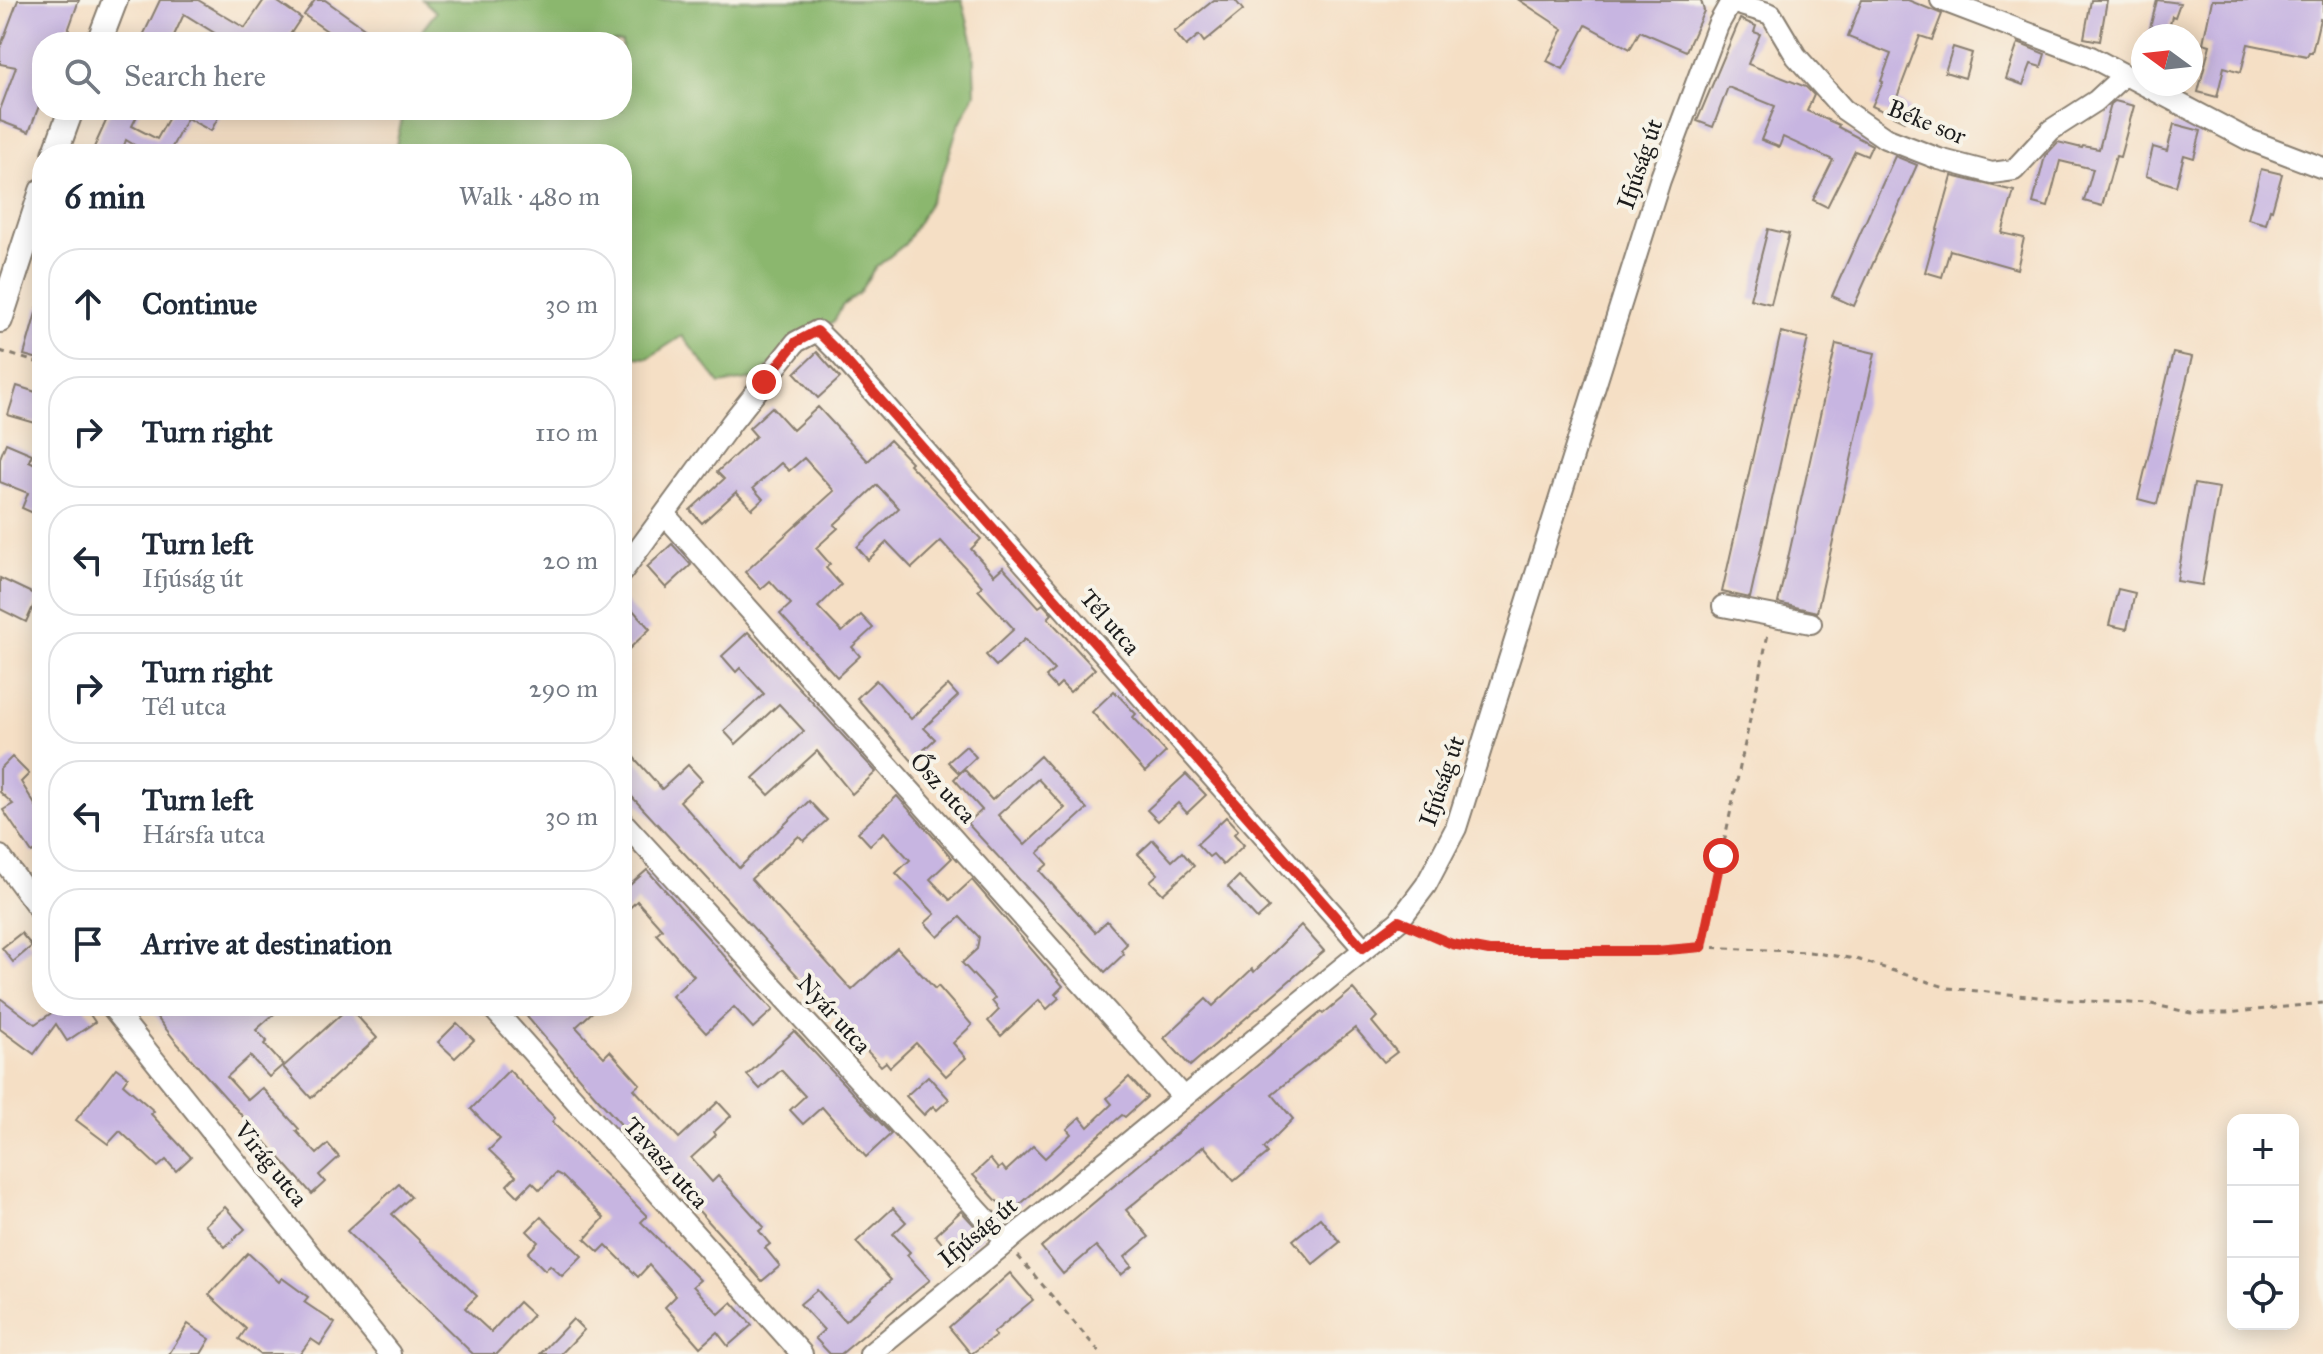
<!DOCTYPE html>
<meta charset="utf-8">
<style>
body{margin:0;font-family:"IM FELL Great Primer",serif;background:#f2f2f3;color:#1f2937}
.controls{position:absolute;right:24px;bottom:24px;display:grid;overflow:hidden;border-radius:16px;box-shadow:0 4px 20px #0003}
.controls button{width:72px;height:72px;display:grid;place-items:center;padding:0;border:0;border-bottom:2px solid #e0e1e3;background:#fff;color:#1f2937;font:40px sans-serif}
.compass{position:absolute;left:2131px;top:24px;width:72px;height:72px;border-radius:50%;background:#fff;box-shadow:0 4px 20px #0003;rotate:285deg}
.stop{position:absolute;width:24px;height:24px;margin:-18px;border:6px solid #d93025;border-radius:50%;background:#fff}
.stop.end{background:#d93025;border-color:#fff;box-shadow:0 2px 8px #0008}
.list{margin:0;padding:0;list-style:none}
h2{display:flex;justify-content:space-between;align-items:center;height:104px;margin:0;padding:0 32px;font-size:34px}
h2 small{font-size:26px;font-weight:400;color:#747a83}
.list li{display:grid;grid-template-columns:52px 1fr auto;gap:24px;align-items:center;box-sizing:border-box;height:112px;margin:0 16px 16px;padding:0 16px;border:2px solid #e0e1e3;border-radius:32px}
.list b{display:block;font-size:30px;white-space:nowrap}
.list p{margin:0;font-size:26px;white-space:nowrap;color:#747a83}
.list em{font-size:26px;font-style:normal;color:#747a83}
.icon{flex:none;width:44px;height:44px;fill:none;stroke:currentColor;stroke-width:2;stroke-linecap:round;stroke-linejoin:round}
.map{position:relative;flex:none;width:2323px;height:1354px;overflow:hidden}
.search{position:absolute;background:#fff;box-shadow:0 4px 20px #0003;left:32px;top:32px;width:600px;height:88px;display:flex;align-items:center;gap:20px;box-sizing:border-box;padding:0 28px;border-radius:32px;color:#747a83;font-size:30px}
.panel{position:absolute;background:#fff;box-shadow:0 4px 20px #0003;left:32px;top:144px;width:600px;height:872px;border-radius:32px}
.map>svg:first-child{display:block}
.forest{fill:#8bb76e;stroke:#546a45;stroke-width:2}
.building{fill:#c7b5e1;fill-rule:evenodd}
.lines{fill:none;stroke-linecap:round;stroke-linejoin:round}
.minor-casing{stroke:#887e70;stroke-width:24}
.major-casing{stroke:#887e70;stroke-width:28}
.path{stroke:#887e70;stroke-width:3;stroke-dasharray:6 6;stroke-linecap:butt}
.minor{stroke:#fff;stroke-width:20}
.major{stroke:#fff;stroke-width:24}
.route{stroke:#d93025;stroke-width:10}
.labels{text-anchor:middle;stroke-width:8;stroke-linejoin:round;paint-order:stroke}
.street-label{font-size:24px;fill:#1c1c1c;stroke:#f7f3e8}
</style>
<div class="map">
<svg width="2323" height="1354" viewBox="0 0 2323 1354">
<rect width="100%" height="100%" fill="#f7f3e8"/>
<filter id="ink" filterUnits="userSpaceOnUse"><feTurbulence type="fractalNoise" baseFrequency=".0125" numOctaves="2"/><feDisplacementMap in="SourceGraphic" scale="16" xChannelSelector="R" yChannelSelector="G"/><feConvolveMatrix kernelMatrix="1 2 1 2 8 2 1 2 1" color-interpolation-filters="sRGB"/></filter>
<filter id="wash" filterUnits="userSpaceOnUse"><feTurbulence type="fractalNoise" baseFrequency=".006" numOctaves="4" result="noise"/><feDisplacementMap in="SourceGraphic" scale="32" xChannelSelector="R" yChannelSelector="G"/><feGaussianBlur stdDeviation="1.8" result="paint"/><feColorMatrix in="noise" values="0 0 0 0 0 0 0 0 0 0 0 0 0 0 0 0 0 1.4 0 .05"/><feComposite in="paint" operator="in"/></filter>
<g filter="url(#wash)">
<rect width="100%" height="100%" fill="#f5dfc5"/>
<!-- forest -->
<path class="forest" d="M423 0H962L973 43 975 93 957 129 945 168 927 207 905 244 874 269 859 293 842 306 834 322 807 333 755 379 720 384 682 336 648 358 622 356V154H394L404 110H622V42H413L436 12Z"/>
<g id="blocks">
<!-- building -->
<g class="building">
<path d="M18 0H79L64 42H42V98L29 132 0 121V110L16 67 0 64V48Z"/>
<path d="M160 0H198L245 28 264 0H275L301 18 285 42H229L184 14 171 42H140Z"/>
<path d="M315 0H325L384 42H343L304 15Z"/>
<path d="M1214 0H1235L1243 10 1204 42 1199 35 1186 46 1174 32Z"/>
<path d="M1519 0H1701L1704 11 1686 51 1640 31 1630 49 1586 25 1563 69 1547 61 1563 29Z"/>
<path d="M1862 0H1908L1942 14 1932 40 1920 36 1896 100 1910 108 1904 121 1872 106 1883 82 1881 81 1891 54 1848 37Z"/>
<path d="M2091 0H2107L2100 41 2084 38Z"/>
<path d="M2157 0 2180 3 2175 17 2172 16 2167 36H2148Z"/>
<path d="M2212 0H2323V20L2320 19 2312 52H2309L2307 56 2248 44 2241 72 2224 67 2217 97 2198 92 2210 45 2203 43Z"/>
<path d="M1740 19 1756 26 1754 32 1760 34 1748 64 1806 87 1814 95 1807 111 1839 125 1838 127 1872 145 1867 156 1855 151 1827 207 1813 200 1833 160 1783 137 1779 147 1761 140 1775 106 1728 87 1713 127 1697 121Z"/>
<path d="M2018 43 2045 54 2041 67 2031 64 2023 85 2006 79Z"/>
<path d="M1953 47 1972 53 1965 78 1945 72Z"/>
<path d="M2115 101 2134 106 2120 157 2116 156 2102 206 2084 201 2093 169 2060 161 2048 207 2033 203 2045 156 2058 142 2082 148 2083 146 2099 149 2111 104Z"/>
<path d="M111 110H140L132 126 157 139 173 110H222L211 131 187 118 172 147 184 154H149L126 140 121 154H91Z"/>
<path d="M2174 124 2201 131 2194 158 2184 155 2176 186 2146 176 2153 147 2167 151Z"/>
<path d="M1895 156 1917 165 1854 306 1832 296Z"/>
<path d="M2261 169 2282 174 2272 210 2270 209 2266 224 2248 219Z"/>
<path d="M1952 176 2014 191 2002 233 2024 238 2017 269 1950 250 1942 277 1925 272Z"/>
<path d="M1768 229 1789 234 1771 304 1750 299Z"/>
<path d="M38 306 42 307V360L24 355Z"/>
<path d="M1781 332 1808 338 1750 598 1722 592Z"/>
<path d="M1836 344 1875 353 1817 612 1778 603Z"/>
<path d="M817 352 840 378 818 398 795 373Z"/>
<path d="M2173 353 2192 357 2157 504 2138 499Z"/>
<path d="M17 386 42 394V425L8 415Z"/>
<path d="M772 407 793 430 818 407 868 461 890 440 911 462 909 464 981 539 971 549 994 575 1003 567 1039 607 1043 604 1052 614 1048 618 1095 669 1070 692 1061 683 1056 688 1046 677 1054 670 1025 639 996 666 986 655 1014 629 978 590 982 586 941 541 912 568 887 542 868 560 857 547 899 508 877 485 834 525 838 528 816 548 830 564 826 568 841 585 818 607 842 632 861 615 873 628 852 647 860 656 837 677 780 614 791 604 770 581 761 589 745 572 834 491 804 458 789 471 781 463 753 488 763 499 752 509 736 492 702 523 690 510 724 479 717 472 756 436 749 428Z"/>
<path d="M6 443 32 454 29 461 39 466 42 460V517L22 508 28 493 0 482V458Z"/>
<path d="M2194 484 2219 488 2202 585 2177 581Z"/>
<path d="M672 544 691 565 666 588 647 567Z"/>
<path d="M0 578 38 596 26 622 0 609Z"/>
<path d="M2118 589 2135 593 2127 629 2109 625Z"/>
<path d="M622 598 650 629 629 649 622 641Z"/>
<path d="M748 632 876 772 852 794 817 751 769 795 753 778 804 731 779 704 736 744 724 731 764 694 740 668 736 672 722 656Z"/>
<path d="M876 680 911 719 948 685 958 696 924 728 935 739 912 761 857 698Z"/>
<path d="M1114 691 1136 714 1133 717 1166 752 1145 772 1092 712Z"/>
<path d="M622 744 662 789 688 765 702 780 680 801 739 868 809 801 827 820 804 841 799 836 751 879 852 990 897 948 935 989 938 986 972 1025 953 1043 966 1058 946 1076 916 1043 890 1067 886 1062 881 1066 622 786Z"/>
<path d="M966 746 976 757 959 773 948 762Z"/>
<path d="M1040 756 1087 809 1038 853 1048 864 1040 871 1095 932 1107 921 1127 944 1121 950 1124 954 1105 972 967 823 982 810 954 779 964 769 992 800ZM1038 779 1065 808 1025 845 998 815Z"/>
<path d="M12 757 29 774 21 782 42 816V847L32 853 3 810 13 804 0 792V769Z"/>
<path d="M1186 774 1206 795 1187 813 1178 803 1158 821 1147 810Z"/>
<path d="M897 796 952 858 930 879 950 900 972 880 1063 986 1055 994 1059 998 1047 1009 1039 1000 1001 1036 988 1021 999 1010 992 1001 995 998 962 963 977 949 979 937 960 917 938 937 925 923 935 914 896 873 910 860 884 832 870 845 858 832Z"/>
<path d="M1226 817 1238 830 1234 834 1244 845 1223 865 1213 854 1209 857 1197 844Z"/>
<path d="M1153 840 1172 861 1182 852 1194 866 1163 894 1150 881 1158 874 1138 854Z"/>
<path d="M647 870 773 1010 753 1028 734 1007 706 1033 672 996 694 976 656 934 662 929 637 901 622 915V892Z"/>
<path d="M1239 876 1269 908 1257 919 1228 887Z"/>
<path d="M1301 925 1324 951 1190 1066 1164 1038 1206 999 1213 1006 1252 969 1254 972Z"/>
<path d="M21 933 32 946 13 962 2 948Z"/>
<path d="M1353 989 1377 1017 1372 1022 1397 1052 1384 1062 1355 1028 1272 1094 1293 1119 1264 1148 1268 1153 1234 1181 1204 1146 1126 1210 1149 1237 1125 1257 1132 1266 1121 1275 1096 1246 1063 1274 1041 1247 1321 1012 1323 1014Z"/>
<path d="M0 998 35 1024 62 1006H84L95 1022 67 1041 56 1024 34 1054 0 1029Z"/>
<path d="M148 1006H283L256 1030 267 1041 264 1044 283 1065 269 1077 250 1056 227 1077 248 1100 262 1088 299 1129 296 1131 317 1154 328 1144 339 1157 319 1175 325 1182 312 1194 177 1043Z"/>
<path d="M518 1006H599L576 1027 604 1057 610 1051 640 1084 634 1089 679 1138 718 1102 731 1116 714 1132 716 1135 691 1158 712 1182 718 1176 764 1227 759 1231 770 1244 765 1248 780 1266 762 1281 580 1079Z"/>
<path d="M349 1007 377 1038 311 1098 283 1067Z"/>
<path d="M457 1023 474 1040 455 1058 438 1042Z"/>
<path d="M794 1031 891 1134 866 1157 822 1107 803 1124 790 1110 805 1096 781 1070 760 1089 747 1075Z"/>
<path d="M116 1068 128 1077 123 1084 154 1111 151 1114 191 1157 176 1171 166 1160 158 1167 120 1131 108 1144 76 1120Z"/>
<path d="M509 1070 555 1118 552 1122 647 1216 641 1222 700 1280 693 1286 719 1314 732 1302 752 1325 728 1346 717 1332 700 1347 665 1307 676 1296 649 1265 638 1277 606 1245 599 1252 585 1239 604 1218 562 1176 556 1173 540 1190 532 1182 518 1196 507 1185 516 1176 489 1150 500 1139 471 1109Z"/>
<path d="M928 1076 949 1099 937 1110 933 1106 924 1115 906 1096Z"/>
<path d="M1129 1077 1147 1097 1125 1117 1122 1115 1009 1214 973 1175 990 1159 998 1169 1002 1166 1006 1171 1033 1146 1045 1158 1071 1134 1067 1129 1080 1117 1088 1127 1112 1104 1107 1098Z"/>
<path d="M399 1184 411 1197 392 1214 477 1296 465 1308 491 1332 519 1302 533 1315 497 1354H473L347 1231Z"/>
<path d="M225 1207 245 1229 225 1247 205 1225Z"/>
<path d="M893 1208 906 1222 893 1234 910 1252 907 1255 930 1280 841 1354H830L815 1338 824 1330 800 1304 817 1290 845 1321 891 1280 856 1242Z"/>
<path d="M961 1211 984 1236 957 1260 935 1235Z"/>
<path d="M541 1217 582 1256 562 1276 550 1265 545 1270 528 1253 538 1242 527 1231Z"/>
<path d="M1320 1218 1340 1242 1313 1264 1293 1240Z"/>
<path d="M248 1253 279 1282 282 1278 308 1297 304 1302 335 1323 320 1345 311 1339 300 1354H260L239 1339 246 1329 209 1295Z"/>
<path d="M1010 1273 1033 1300 993 1333 996 1336 971 1354 949 1327Z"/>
<path d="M573 1319 584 1330 561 1354H540Z"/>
<path d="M188 1324 210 1339 201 1354H169Z"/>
</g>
</g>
</g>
<g filter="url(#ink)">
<use href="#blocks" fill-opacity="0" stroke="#887e70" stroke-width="2"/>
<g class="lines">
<defs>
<g id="minor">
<path d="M1941 0 2091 57 2247 139 2323 168"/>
<path d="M1731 2 1771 14 1796 56 1843 109 1885 138 1939 159 1992 173 2014 170 2051 130 2096 101 2123 76"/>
<path d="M665 515 1182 1096"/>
<path d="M622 572 732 422 796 342 817 331 838 352 1363 948"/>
<path d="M1723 606 1811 623"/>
<path d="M622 821 1007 1242"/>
<path d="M0 856 42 913"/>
<path d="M111 1006 390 1354"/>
<path d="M491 1006 802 1354"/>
<path d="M870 1354 1399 921 1426 885 1456 828 1660 180 1718 25 1731 2"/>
</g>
<g id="major">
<path d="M99 42 115 0"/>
<path d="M55 154 71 110"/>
<path d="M0 320 42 191"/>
</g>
</defs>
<!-- minor casing -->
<use href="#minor" class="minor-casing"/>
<!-- major casing -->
<use href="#major" class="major-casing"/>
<!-- path -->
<g class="path">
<path d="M0 351 42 364"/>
<path d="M1417 929 1452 944 1489 951H1656L1702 947 1809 952 1856 959 1948 988 2068 1000 2151 1004 2191 1013H2227L2323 1003"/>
<path d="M1702 947 1768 634"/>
<path d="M1018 1256 1101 1354"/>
</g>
<!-- minor -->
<use href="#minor" class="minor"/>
<!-- major -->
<use href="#major" class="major"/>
</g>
</g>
<g class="lines" filter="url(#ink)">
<!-- route -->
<path class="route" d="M764 382 796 342 817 331 838 352 1363 948 1399 921 1452 944 1489 951H1656L1702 947 1721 856"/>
</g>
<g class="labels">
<!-- street labels -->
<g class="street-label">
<text transform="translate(1927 122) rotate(22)" y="8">Béke sor</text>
<text transform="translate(1640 164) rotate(-71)" y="8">Ifjúság út</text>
<text transform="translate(1110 622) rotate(49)" y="8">Tél utca</text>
<text transform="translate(1442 781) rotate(-71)" y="8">Ifjúság út</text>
<text transform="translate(943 788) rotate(48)" y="8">Ősz utca</text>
<text transform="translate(834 1014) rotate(48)" y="8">Nyár utca</text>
<text transform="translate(666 1163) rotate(48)" y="8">Tavasz utca</text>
<text transform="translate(271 1164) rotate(51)" y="8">Virág utca</text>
<text transform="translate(978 1232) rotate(-40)" y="8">Ifjúság út</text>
</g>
</g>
</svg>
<div class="controls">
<button>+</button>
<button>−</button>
<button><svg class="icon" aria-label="locate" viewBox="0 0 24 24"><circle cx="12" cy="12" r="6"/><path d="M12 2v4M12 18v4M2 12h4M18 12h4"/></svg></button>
</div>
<svg class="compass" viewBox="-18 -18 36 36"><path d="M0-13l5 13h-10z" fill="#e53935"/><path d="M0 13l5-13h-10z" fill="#747a83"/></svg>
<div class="stop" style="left:1721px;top:856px"></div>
<div class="stop end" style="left:764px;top:382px"></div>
<div class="search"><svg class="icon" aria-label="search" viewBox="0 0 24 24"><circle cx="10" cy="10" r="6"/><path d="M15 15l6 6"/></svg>Search here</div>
<section class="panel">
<h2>6 min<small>Walk · 480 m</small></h2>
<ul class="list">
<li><svg class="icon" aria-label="ahead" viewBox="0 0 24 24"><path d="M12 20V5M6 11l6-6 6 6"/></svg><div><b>Continue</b></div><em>30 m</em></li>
<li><svg class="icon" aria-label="right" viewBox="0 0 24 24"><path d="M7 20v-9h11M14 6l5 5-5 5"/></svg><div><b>Turn right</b></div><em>110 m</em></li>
<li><svg class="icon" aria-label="left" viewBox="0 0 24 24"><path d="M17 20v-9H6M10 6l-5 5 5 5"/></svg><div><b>Turn left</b><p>Ifjúság út</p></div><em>20 m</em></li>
<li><svg class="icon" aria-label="right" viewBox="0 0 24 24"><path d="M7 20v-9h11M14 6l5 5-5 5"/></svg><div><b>Turn right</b><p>Tél utca</p></div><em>290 m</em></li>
<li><svg class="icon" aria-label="left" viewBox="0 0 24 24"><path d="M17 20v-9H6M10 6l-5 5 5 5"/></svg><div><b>Turn left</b><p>Hársfa utca</p></div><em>30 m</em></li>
<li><svg class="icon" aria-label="arrive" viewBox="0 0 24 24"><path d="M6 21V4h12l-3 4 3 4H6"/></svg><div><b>Arrive at destination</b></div></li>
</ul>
</section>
</div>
